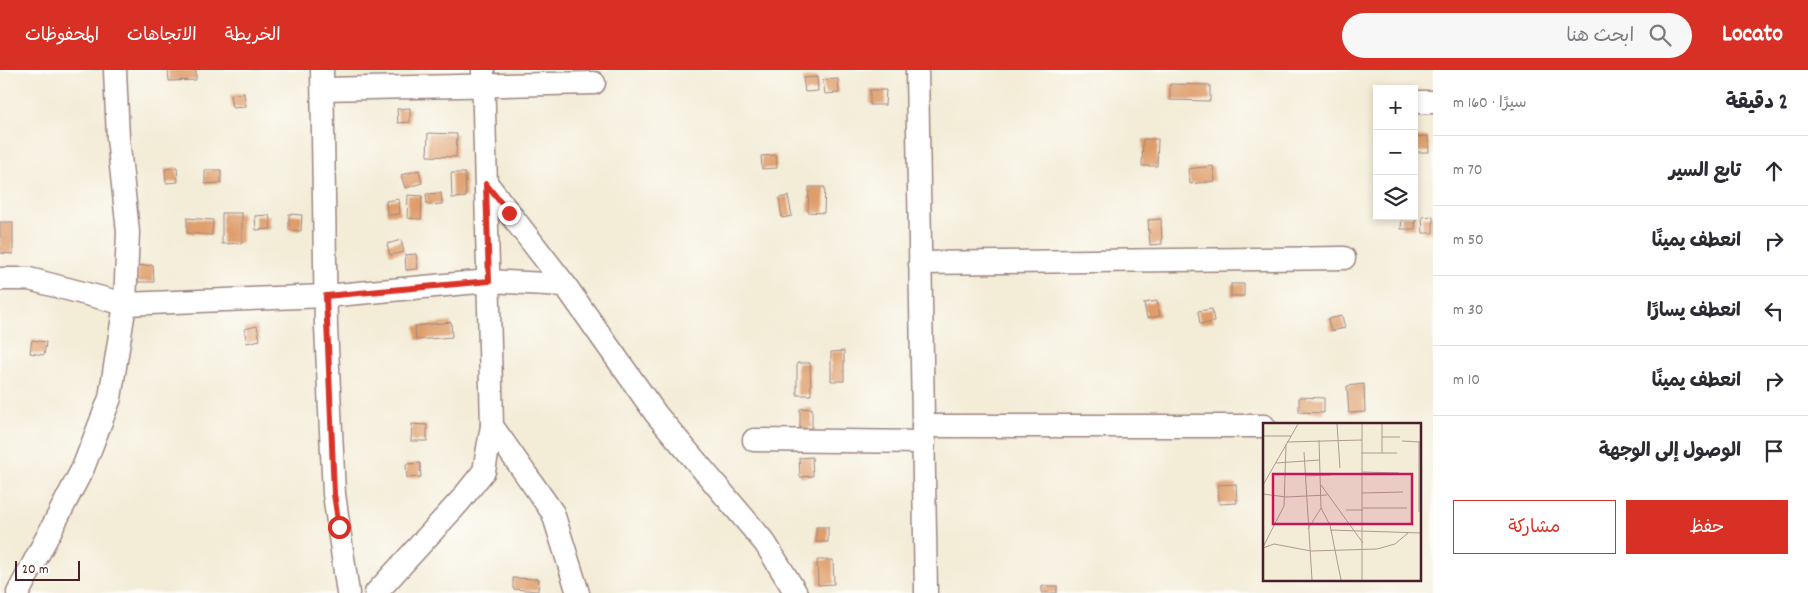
<!DOCTYPE html>
<html lang="ar">
<meta charset="utf-8">
<style>
body{margin:0;font-family:Dekko,"Playpen Sans Arabic",sans-serif;background:#f7f7f7;color:#2b2b33;direction:rtl}
.controls{position:absolute;right:15px;top:15px;display:grid;overflow:hidden;border-radius:0px;box-shadow:0 2px 8px #0003}
.controls button{width:45px;height:45px;display:grid;place-items:center;padding:0;border:0;border-bottom:1px solid #e1e1e2;background:#fff;color:#2b2b33;font:25px sans-serif}
.scale{position:absolute;left:15px;bottom:12px;width:65px;box-sizing:border-box;padding-left:5px;border:2px solid #4a1f2b;border-top:0;font-size:14px;line-height:18px;white-space:nowrap;color:#4a1f2b;-webkit-text-stroke:4px #fdfcf7;paint-order:stroke}
.stop{position:absolute;width:15px;height:15px;margin:-11px;border:4px solid #d93025;border-radius:50%;background:#fff}
.stop.end{background:#d93025;border-color:#fff;box-shadow:0 1px 5px #0008}
.list{margin:0;padding:0;list-style:none}
h2{display:flex;justify-content:space-between;align-items:center;height:65px;margin:0;padding:0 20px;font-size:21px}
h2 small{font-size:16px;font-weight:400;color:#7c7c81}
.list li{display:grid;grid-template-columns:32px 1fr auto;gap:15px;align-items:center;box-sizing:border-box;height:70px;padding:0 20px;border-top:1px solid #e1e1e2}
.list b{display:block;font-size:19px;white-space:nowrap}
.list em{font-size:16px;font-style:normal;color:#7c7c81}
.actions{display:flex;gap:10px;padding:15px 20px}
.actions a{flex:1;padding:11px 0;border:1px solid #d93025;border-radius:0px;text-align:center;font-size:18px;color:#d93025}
.actions .main{background:#d93025;color:#fff}
.icon{flex:none;width:28px;height:28px;fill:none;stroke:currentColor;stroke-width:2;stroke-linecap:round;stroke-linejoin:round}
.map{position:relative;flex:none;width:1433px;height:523px;overflow:hidden;direction:ltr}
header{display:flex;align-items:center;gap:30px;box-sizing:border-box;height:70px;padding:0 25px;background:#d93025;color:#fff}
header strong{font-size:24px}
nav{display:flex;gap:28px;margin-inline-start:auto;font-size:18px}
.search{width:350px;height:45px;background:#f7f7f7;display:flex;align-items:center;gap:12px;box-sizing:border-box;padding:0 18px;border-radius:28px;color:#7c7c81;font-size:19px}
main{display:flex}
aside{flex:1;background:#fff}
.map>svg:first-child{display:block}
.building{fill:#de9d6a}
.lines{fill:none;stroke-linecap:round;stroke-linejoin:round}
.minor-casing{stroke:#9e8681;stroke-width:25}
.minor{stroke:#fff;stroke-width:22}
.route{stroke:#d93025;stroke-width:6}
.inset-road{fill:none;stroke:#af9a92;stroke-width:1}
.view{fill:#c2185b;fill-opacity:0.15;stroke:#c2185b;stroke-width:2.5}
.inset-edge{fill:none;stroke:#4a1f2b;stroke-width:2.5}
</style>
<header>
<strong>Locato</strong>
<div class="search"><svg class="icon" aria-label="search" viewBox="0 0 24 24"><circle cx="10" cy="10" r="6"/><path d="M15 15l6 6"/></svg>ابحث هنا</div>
<nav><a>الخريطة</a><a>الاتجاهات</a><a>المحفوظات</a></nav>
</header>
<main>
<aside>
<h2>2 دقيقة<small>سيرًا · 160 m</small></h2>
<ul class="list">
<li><svg class="icon" aria-label="ahead" viewBox="0 0 24 24"><path d="M12 20V5M6 11l6-6 6 6"/></svg><div><b>تابع السير</b></div><em>70 m</em></li>
<li><svg class="icon" aria-label="right" viewBox="0 0 24 24"><path d="M7 20v-9h11M14 6l5 5-5 5"/></svg><div><b>انعطف يمينًا</b></div><em>50 m</em></li>
<li><svg class="icon" aria-label="left" viewBox="0 0 24 24"><path d="M17 20v-9H6M10 6l-5 5 5 5"/></svg><div><b>انعطف يسارًا</b></div><em>30 m</em></li>
<li><svg class="icon" aria-label="right" viewBox="0 0 24 24"><path d="M7 20v-9h11M14 6l5 5-5 5"/></svg><div><b>انعطف يمينًا</b></div><em>10 m</em></li>
<li><svg class="icon" aria-label="arrive" viewBox="0 0 24 24"><path d="M6 21V4h12l-3 4 3 4H6"/></svg><div><b>الوصول إلى الوجهة</b></div></li>
</ul>
<div class="actions"><a class="main">حفظ</a><a>مشاركة</a></div>
</aside>
<div class="map">
<svg width="1433" height="523" viewBox="0 0 1433 523">
<rect width="100%" height="100%" fill="#fdfcf7"/>
<filter id="ink" filterUnits="userSpaceOnUse"><feTurbulence type="fractalNoise" baseFrequency=".02" numOctaves="2"/><feDisplacementMap in="SourceGraphic" scale="10" xChannelSelector="R" yChannelSelector="G"/><feConvolveMatrix kernelMatrix="1 2 1 2 8 2 1 2 1" color-interpolation-filters="sRGB"/></filter>
<filter id="wash" filterUnits="userSpaceOnUse"><feTurbulence type="fractalNoise" baseFrequency=".0096" numOctaves="4" result="noise"/><feDisplacementMap in="SourceGraphic" scale="20" xChannelSelector="R" yChannelSelector="G"/><feGaussianBlur stdDeviation="1.12" result="paint"/><feColorMatrix in="noise" values="0 0 0 0 0 0 0 0 0 0 0 0 0 0 0 0 0 1.4 0 .05"/><feComposite in="paint" operator="in"/></filter>
<g filter="url(#wash)">
<rect width="100%" height="100%" fill="#f3ecd7"/>
<g id="blocks">
<!-- building -->
<g class="building">
<path d="M168 0H196V10L169 11Z"/>
<path d="M817 7 818 21 805 22 803 8Z"/>
<path d="M838 9 839 23 825 24 823 10Z"/>
<path d="M1170 14 1210 15V31L1170 30Z"/>
<path d="M870 20H886L885 35H870Z"/>
<path d="M244 23 246 37 232 38 230 25Z"/>
<path d="M410 38V52L398 53 397 39Z"/>
<path d="M428 63 457 64 456 87 427 86Z"/>
<path d="M1428 66 1429 82H1414V67Z"/>
<path d="M1143 69H1158L1157 96H1142Z"/>
<path d="M776 85 777 98 762 99 761 86Z"/>
<path d="M1213 96 1215 111 1190 114 1188 99Z"/>
<path d="M177 97 178 112 166 113 165 99Z"/>
<path d="M205 100H221V113L205 114Z"/>
<path d="M419 100 422 113 405 118 401 105Z"/>
<path d="M451 103H465L466 127 452 128Z"/>
<path d="M809 117H825L824 143 808 142Z"/>
<path d="M441 123 442 134 427 135 426 124Z"/>
<path d="M408 125 422 126 421 149 407 148Z"/>
<path d="M788 126 792 146 782 148 779 128Z"/>
<path d="M399 129 400 144 387 145 386 131Z"/>
<path d="M222 143H242V173L222 174Z"/>
<path d="M289 144 302 145 301 161 289 160Z"/>
<path d="M269 145 271 159 256 160 255 146Z"/>
<path d="M1402 146H1416L1415 159H1401Z"/>
<path d="M1433 146V163H1423L1422 147Z"/>
<path d="M187 148 213 150 212 165 187 163Z"/>
<path d="M1161 149 1162 174 1150 175 1148 150Z"/>
<path d="M0 152H13V184L0 183Z"/>
<path d="M401 170 404 182 390 185 387 174Z"/>
<path d="M416 184 418 199 406 200 405 185Z"/>
<path d="M153 195 154 212H138V196Z"/>
<rect x="1231" y="214" width="13" height="12"/>
<path d="M1157 231 1160 246 1147 248 1144 233Z"/>
<path d="M1212 239 1214 252 1200 254 1198 241Z"/>
<path d="M1342 246 1345 258 1331 261 1328 249Z"/>
<path d="M451 252 452 267 416 270 415 256Z"/>
<path d="M257 256 260 270 247 273 244 259Z"/>
<path d="M32 270 46 272 44 285 30 283Z"/>
<path d="M844 281V311H831V282Z"/>
<path d="M797 293H810L811 325H797Z"/>
<path d="M1364 314 1365 342 1349 343 1347 316Z"/>
<path d="M1299 327 1324 328V343L1299 342Z"/>
<path d="M812 338V358H800V339Z"/>
<path d="M412 354 427 355V371H411Z"/>
<path d="M812 387 813 406 800 407 799 388Z"/>
<path d="M420 393 421 407 407 408 406 394Z"/>
<path d="M1236 414 1237 433 1219 434 1218 415Z"/>
<rect x="816" y="457" width="12" height="15"/>
<path d="M817 490H833L834 514 818 515Z"/>
<path d="M513 508 539 509 538 521 513 519Z"/>
<rect x="1042" y="516" width="15" height="7"/>
</g>
</g>
</g>
<g filter="url(#ink)">
<use href="#blocks" fill-opacity="0" stroke="#9e8681" stroke-width="1"/>
<g class="lines">
<defs>
<g id="minor">
<path d="M322 0 326 257 334 424 348 523"/>
<path d="M483 0 492 356 553 443 578 523"/>
<path d="M917 0 926 523"/>
<path d="M323 19 594 13"/>
<path d="M1414 32H1433"/>
<path d="M487 114 565 215 656 344 765 473 796 523"/>
<path d="M920 193 1344 188"/>
<path d="M0 209H29L125 234 326 226 489 211 565 215"/>
<path d="M923 356H1264"/>
<path d="M754 370 924 372"/>
<path d="M18 523 83 398 110 328 125 234 128 162 118 68 115 0"/>
<path d="M376 523 460 431 484 401 492 356"/>
</g>
</defs>
<!-- minor casing -->
<use href="#minor" class="minor-casing"/>
<!-- minor -->
<use href="#minor" class="minor"/>
</g>
</g>
<g class="lines" filter="url(#ink)">
<!-- route -->
<path class="route" d="M339 457 334 424 326 226 489 211 486 114 509 143"/>
</g>
<!-- overview -->
<g transform="translate(1263 353)">
<rect width="158" height="158" fill="#f3ecd7"/>
<path class="inset-road" d="M74 1 77 45M99 1V157M119 1V30M0 13H28M119 14H137M56 17 58 85 67 102 78 157M139 18 157 19M24 19 99 17M156 19V89M41 29 49 157M98 30H134M13 40 57 37M99 49 136 50M42 53 68 52M0 62 35 1M58 62 100 120M99 70 140 69M0 71 23 74 64 72M100 85H144M83 87H100M45 106 58 85M67 107 158 110M0 124 21 83 23 21M0 125 11 121 48 128 114 126 132 121 145 110"/>
<path class="view" d="M10 51H149V101H10Z"/>
<rect width="158" height="158" class="inset-edge"/>
</g>
</svg>
<div class="controls">
<button>+</button>
<button>−</button>
<button><svg class="icon" aria-label="layers" viewBox="0 0 24 24"><path d="M12 4l9 5-9 5-9-5zM3 14l9 5 9-5"/></svg></button>
</div>
<div class="scale">20 m</div>
<div class="stop" style="left:339px;top:457px"></div>
<div class="stop end" style="left:509px;top:143px"></div>
</div>
</main>
